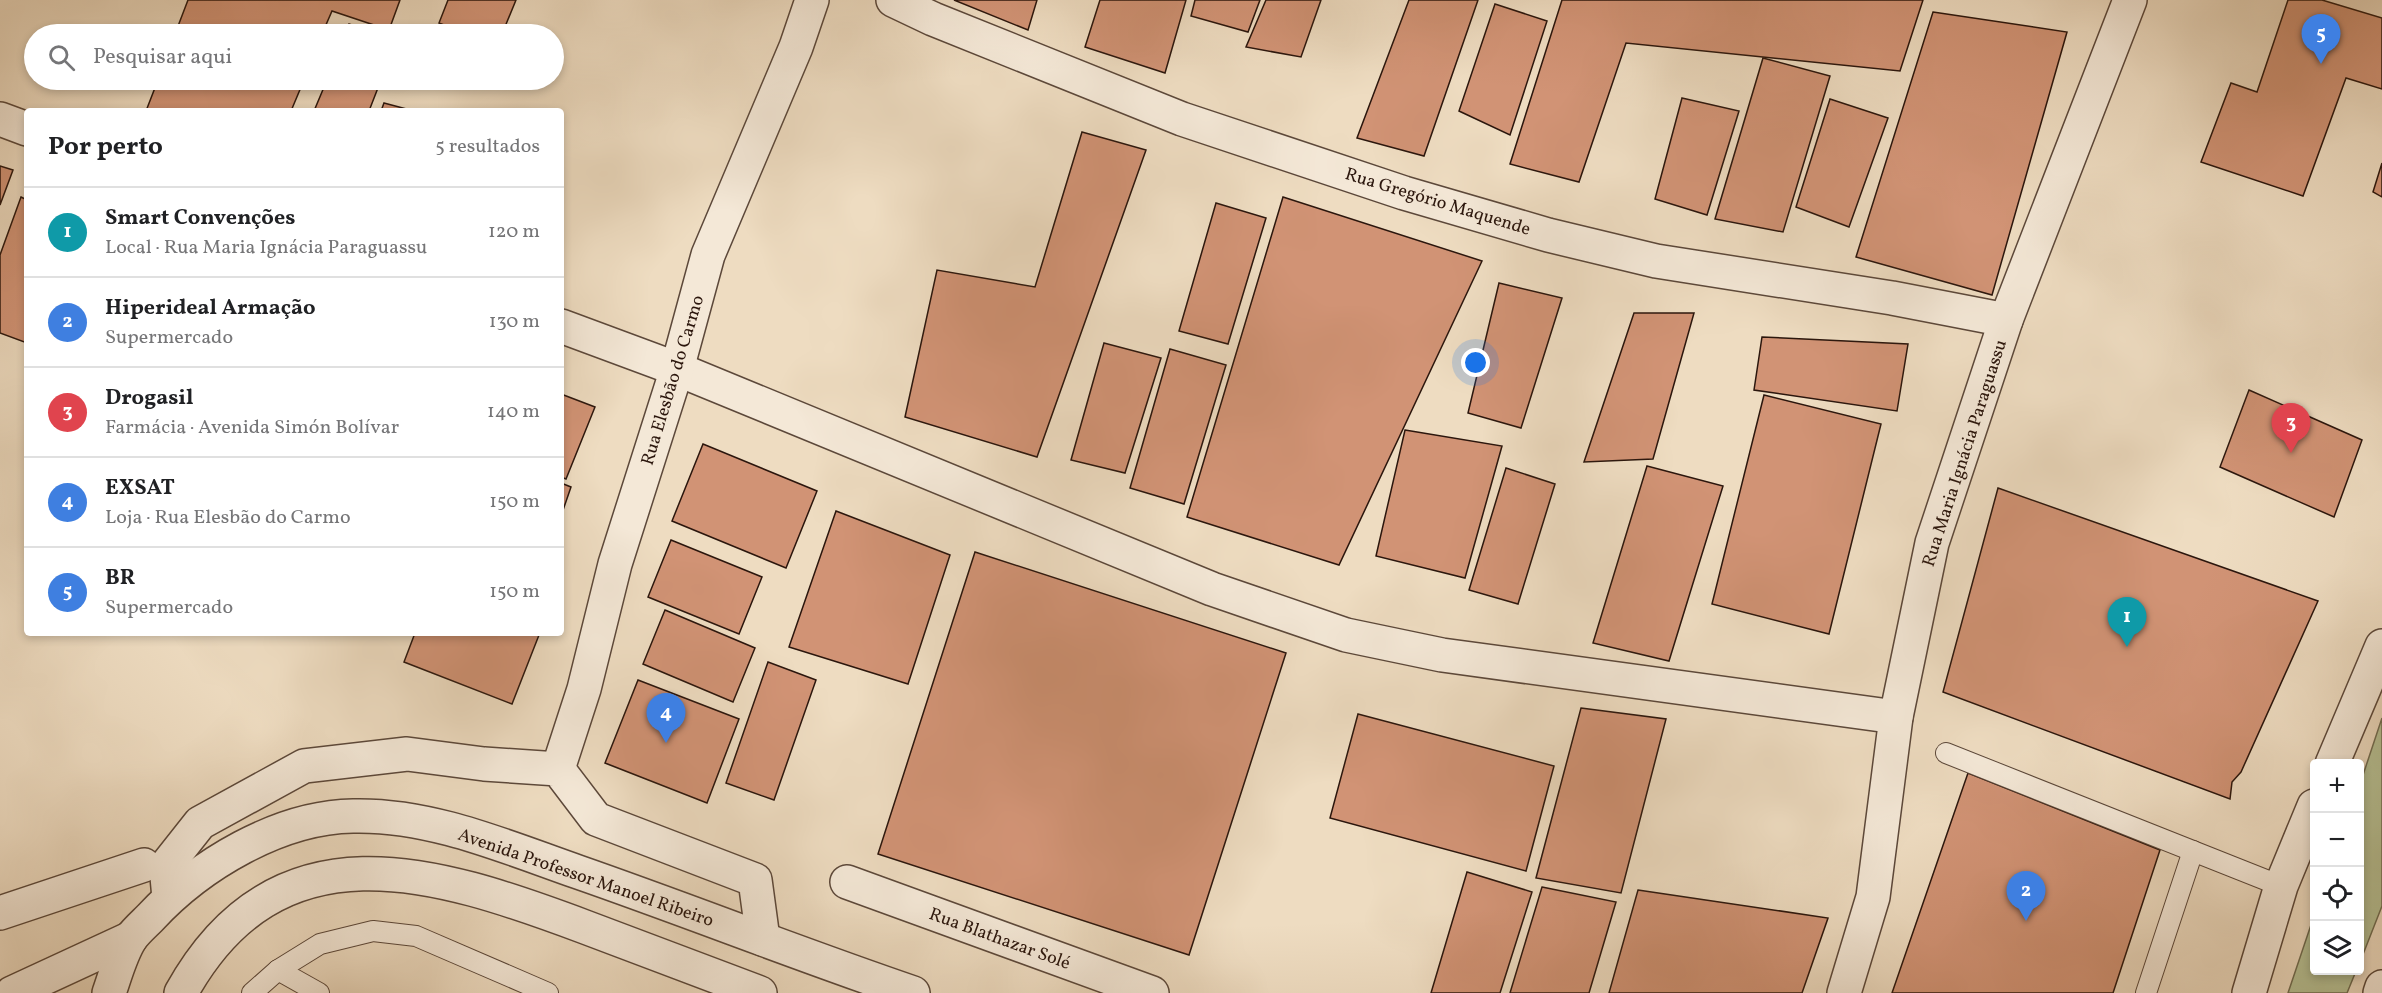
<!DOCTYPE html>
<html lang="pt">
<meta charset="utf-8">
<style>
body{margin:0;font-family:Vollkorn,serif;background:#f6f6f6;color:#202124}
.controls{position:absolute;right:18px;bottom:18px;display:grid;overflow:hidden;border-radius:6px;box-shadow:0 3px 9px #0003}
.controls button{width:54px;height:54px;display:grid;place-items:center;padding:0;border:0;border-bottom:2px solid #e0e0e0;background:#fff;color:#202124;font:30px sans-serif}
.you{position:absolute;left:1476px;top:363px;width:21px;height:21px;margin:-15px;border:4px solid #fff;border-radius:50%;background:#1a73e8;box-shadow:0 0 0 9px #1a73e833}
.badge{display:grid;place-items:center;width:39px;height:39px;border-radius:50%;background:#1a73e8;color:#fff;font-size:20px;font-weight:700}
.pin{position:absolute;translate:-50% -50px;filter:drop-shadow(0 2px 3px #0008)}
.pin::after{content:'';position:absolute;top:32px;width:21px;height:18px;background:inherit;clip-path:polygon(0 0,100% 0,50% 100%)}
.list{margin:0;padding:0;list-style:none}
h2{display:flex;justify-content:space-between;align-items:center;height:78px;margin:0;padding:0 24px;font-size:26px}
h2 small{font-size:20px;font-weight:400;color:#757577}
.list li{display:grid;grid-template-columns:39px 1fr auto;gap:18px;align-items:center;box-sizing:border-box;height:90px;padding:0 24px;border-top:2px solid #e0e0e0}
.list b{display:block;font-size:22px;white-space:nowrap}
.list p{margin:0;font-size:20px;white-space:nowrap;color:#757577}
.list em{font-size:20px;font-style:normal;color:#757577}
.icon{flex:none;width:33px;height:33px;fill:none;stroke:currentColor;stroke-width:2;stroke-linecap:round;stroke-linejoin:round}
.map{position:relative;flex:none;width:2382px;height:993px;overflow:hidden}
.search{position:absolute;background:#fff;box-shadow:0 3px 9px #0003;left:24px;top:24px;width:540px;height:66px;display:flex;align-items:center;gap:15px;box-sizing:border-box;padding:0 21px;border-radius:33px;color:#757577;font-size:22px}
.panel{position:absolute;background:#fff;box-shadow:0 3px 9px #0003;left:24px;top:108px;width:540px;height:528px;border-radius:6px}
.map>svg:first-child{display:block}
.green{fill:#b6c195;stroke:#706c51;stroke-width:1.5}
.building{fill:#d19375;stroke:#2b160d;stroke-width:1.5}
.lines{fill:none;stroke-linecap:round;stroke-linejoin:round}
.service-casing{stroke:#5c483a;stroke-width:22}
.minor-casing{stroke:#5c483a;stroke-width:36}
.tertiary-casing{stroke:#5c483a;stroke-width:36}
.service{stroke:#f4e8d7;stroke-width:20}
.minor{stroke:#f4e8d7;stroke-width:33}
.tertiary{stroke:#f4e8d7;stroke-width:33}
.labels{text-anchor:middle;stroke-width:4.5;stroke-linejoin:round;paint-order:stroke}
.street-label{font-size:18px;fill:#2b160d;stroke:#f4e8d7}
</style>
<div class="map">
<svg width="2382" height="993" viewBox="0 0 2382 993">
<rect width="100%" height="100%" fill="#eedcc1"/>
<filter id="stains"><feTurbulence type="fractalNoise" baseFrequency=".00333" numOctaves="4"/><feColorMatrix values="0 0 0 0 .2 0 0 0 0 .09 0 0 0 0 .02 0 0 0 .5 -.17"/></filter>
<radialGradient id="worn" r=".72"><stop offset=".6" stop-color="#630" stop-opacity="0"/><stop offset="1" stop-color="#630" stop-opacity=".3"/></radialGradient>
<!-- green -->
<g class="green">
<path d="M2382 718V906L2360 962V784Z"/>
<path d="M2314 916V970L2356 971 2347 993H2288Z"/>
</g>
<!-- building -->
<g class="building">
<path d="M188 0H400L389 30 332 11 322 34H175Z"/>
<path d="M448 0H516L502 34H466L439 23Z"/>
<path d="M954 0H1037L1028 30Z"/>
<path d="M1100 0H1186L1165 73 1085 47Z"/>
<path d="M1195 0H1260L1248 32 1191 16Z"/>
<path d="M1266 0H1321L1301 57 1246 47Z"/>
<path d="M1409 0H1478L1424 156 1357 138Z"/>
<path d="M1562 0H1923L1900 71 1626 43 1579 182 1510 164Z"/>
<path d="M2288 0H2322L2382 18V89L2346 78 2303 196 2201 162 2231 83 2257 92Z"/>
<path d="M1495 4 1547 21 1510 135 1459 111Z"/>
<path d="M1933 12 2067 32 1992 295 1856 257Z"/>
<path d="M349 24 379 34H345Z"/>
<path d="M1763 58 1830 76 1783 232 1715 219Z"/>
<path d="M158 80H304L291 111H146Z"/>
<path d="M327 80H381L369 111H314Z"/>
<path d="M1682 98 1739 111 1707 215 1655 199Z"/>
<path d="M1830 99 1888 118 1849 227 1796 207Z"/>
<path d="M384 103 414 111H381Z"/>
<path d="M1082 132 1146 150 1037 457 905 417 937 270 1035 287Z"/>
<path d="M2382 163V197L2373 192Z"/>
<path d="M0 166 13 170 0 205Z"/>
<path d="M21 197 27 200V343L0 333V255Z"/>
<path d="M1283 197 1482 261 1339 565 1187 517Z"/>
<path d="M1216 203 1266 218 1228 344 1179 331Z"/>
<path d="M1499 283 1562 298 1521 428 1468 413Z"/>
<path d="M1634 313H1694L1653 459 1584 462Z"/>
<path d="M1762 337 1908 344 1897 411 1754 390Z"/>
<path d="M1104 343 1161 358 1125 473 1071 460Z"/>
<path d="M1170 349 1226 365 1184 504 1130 488Z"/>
<path d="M2249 390 2362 440 2334 517 2220 467Z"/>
<path d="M561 394 595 407 566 479 561 477Z"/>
<path d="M1764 395 1881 424 1829 634 1712 604Z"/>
<path d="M1405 430 1502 446 1465 578 1376 556Z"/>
<path d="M703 444 817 491 786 568 672 521Z"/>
<path d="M1647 466 1723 486 1669 661 1593 643Z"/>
<path d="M1506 468 1555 484 1518 604 1469 590Z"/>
<path d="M561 483 571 487 561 516Z"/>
<path d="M1998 488 2318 601 2241 772 2232 782 2230 799 1943 692Z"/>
<path d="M836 511 950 555 908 684 789 647Z"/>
<path d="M671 540 762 577 739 634 648 597Z"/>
<path d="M975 552 1286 653 1189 955 878 854Z"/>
<path d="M665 610 755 648 733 702 643 664Z"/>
<path d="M415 633H533L539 635 512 704 404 662Z"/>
<path d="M768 662 816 680 774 800 726 783Z"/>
<path d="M638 680 739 719 707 803 605 763Z"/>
<path d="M1581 708 1666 719 1621 893 1536 878Z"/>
<path d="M1358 714 1554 766 1526 871 1330 818Z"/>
<path d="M1968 773 2160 850 2113 993H1892Z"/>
<path d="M1467 872 1532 892 1500 993H1431Z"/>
<path d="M1542 887 1616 902 1589 993H1510Z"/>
<path d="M1638 890 1828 918 1802 993H1609Z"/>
</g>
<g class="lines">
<defs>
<g id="service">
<path d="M1946 753 2281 886"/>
<path d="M278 970 319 993"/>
<path d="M252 993 278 970 320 944 373 931 416 936 548 993"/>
<path d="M2146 993 2193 851"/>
</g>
<g id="minor">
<path d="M893 0 933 19 1182 119 1404 193 1548 235 1656 261 1892 298 2006 320"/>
<path d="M0 119 27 129"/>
<path d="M561 326 677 369 1212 589 1346 635 1442 655 1896 717"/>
<path d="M558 769 584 689 615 564 677 369 708 255 796 47 812 0"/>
<path d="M847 882 1152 993"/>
<path d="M169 898 166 866 200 823 304 766 407 754 484 764 558 769 596 819 755 880 763 939"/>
<path d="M0 913 144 865"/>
<path d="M12 993 131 938"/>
<path d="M1844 993 1873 897 1896 717 1932 543 2006 320 2130 0"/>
</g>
<g id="tertiary">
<path d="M2332 764 2382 646"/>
<path d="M109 993C115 976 121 953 131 938 136 931 144 924 150 918 199 865 279 817 353 816 431 814 506 847 578 872 690 911 801 955 913 993"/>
<path d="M181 993C277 819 435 871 585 927 644 949 702 971 760 993"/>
<path d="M2249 993 2281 886 2314 806"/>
<path d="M2380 993 2382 987"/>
</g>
</defs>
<!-- service casing -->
<use href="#service" class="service-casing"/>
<!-- minor casing -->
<use href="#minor" class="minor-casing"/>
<!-- tertiary casing -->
<use href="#tertiary" class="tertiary-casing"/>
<!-- service -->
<use href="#service" class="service"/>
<!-- minor -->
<use href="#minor" class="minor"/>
<!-- tertiary -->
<use href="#tertiary" class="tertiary"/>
</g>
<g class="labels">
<!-- street labels -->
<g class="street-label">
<text transform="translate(1438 201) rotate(17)" y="6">Rua Gregório Maquende</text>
<text transform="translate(672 380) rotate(-73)" y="6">Rua Elesbão do Carmo</text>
<text transform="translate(1964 453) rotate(-72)" y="6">Rua Maria Ignácia Paraguassu</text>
<text transform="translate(586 877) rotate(19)" y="6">Avenida Professor Manoel Ribeiro</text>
<text transform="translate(1000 938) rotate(20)" y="6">Rua Blathazar Solé</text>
</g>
</g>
<rect width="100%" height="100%" filter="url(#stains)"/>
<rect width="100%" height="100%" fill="url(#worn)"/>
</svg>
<div class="controls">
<button>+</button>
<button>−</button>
<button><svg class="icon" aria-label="locate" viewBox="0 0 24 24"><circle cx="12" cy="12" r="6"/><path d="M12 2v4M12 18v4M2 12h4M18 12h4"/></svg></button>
<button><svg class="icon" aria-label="layers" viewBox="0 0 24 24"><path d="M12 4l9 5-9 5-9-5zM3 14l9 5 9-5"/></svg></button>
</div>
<div class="you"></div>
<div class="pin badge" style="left:2127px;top:647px;background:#0f9aa8">1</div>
<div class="pin badge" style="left:2026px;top:921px;background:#3f7fe0">2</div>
<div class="pin badge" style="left:2291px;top:453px;background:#e0444e">3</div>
<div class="pin badge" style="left:666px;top:743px;background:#3f7fe0">4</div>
<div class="pin badge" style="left:2321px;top:64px;background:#3f7fe0">5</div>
<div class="search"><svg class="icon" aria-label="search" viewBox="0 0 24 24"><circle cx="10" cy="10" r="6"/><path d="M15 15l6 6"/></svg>Pesquisar aqui</div>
<section class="panel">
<h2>Por perto<small>5 resultados</small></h2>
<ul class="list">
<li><span class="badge" style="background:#0f9aa8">1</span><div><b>Smart Convenções</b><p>Local · Rua Maria Ignácia Paraguassu</p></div><em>120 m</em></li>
<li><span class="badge" style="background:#3f7fe0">2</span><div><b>Hiperideal Armação</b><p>Supermercado</p></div><em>130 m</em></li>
<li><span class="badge" style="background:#e0444e">3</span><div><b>Drogasil</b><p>Farmácia · Avenida Simón Bolívar</p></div><em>140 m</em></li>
<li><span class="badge" style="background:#3f7fe0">4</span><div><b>EXSAT</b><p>Loja · Rua Elesbão do Carmo</p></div><em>150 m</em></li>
<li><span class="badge" style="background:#3f7fe0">5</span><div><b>BR</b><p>Supermercado</p></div><em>150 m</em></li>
</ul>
</section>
</div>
